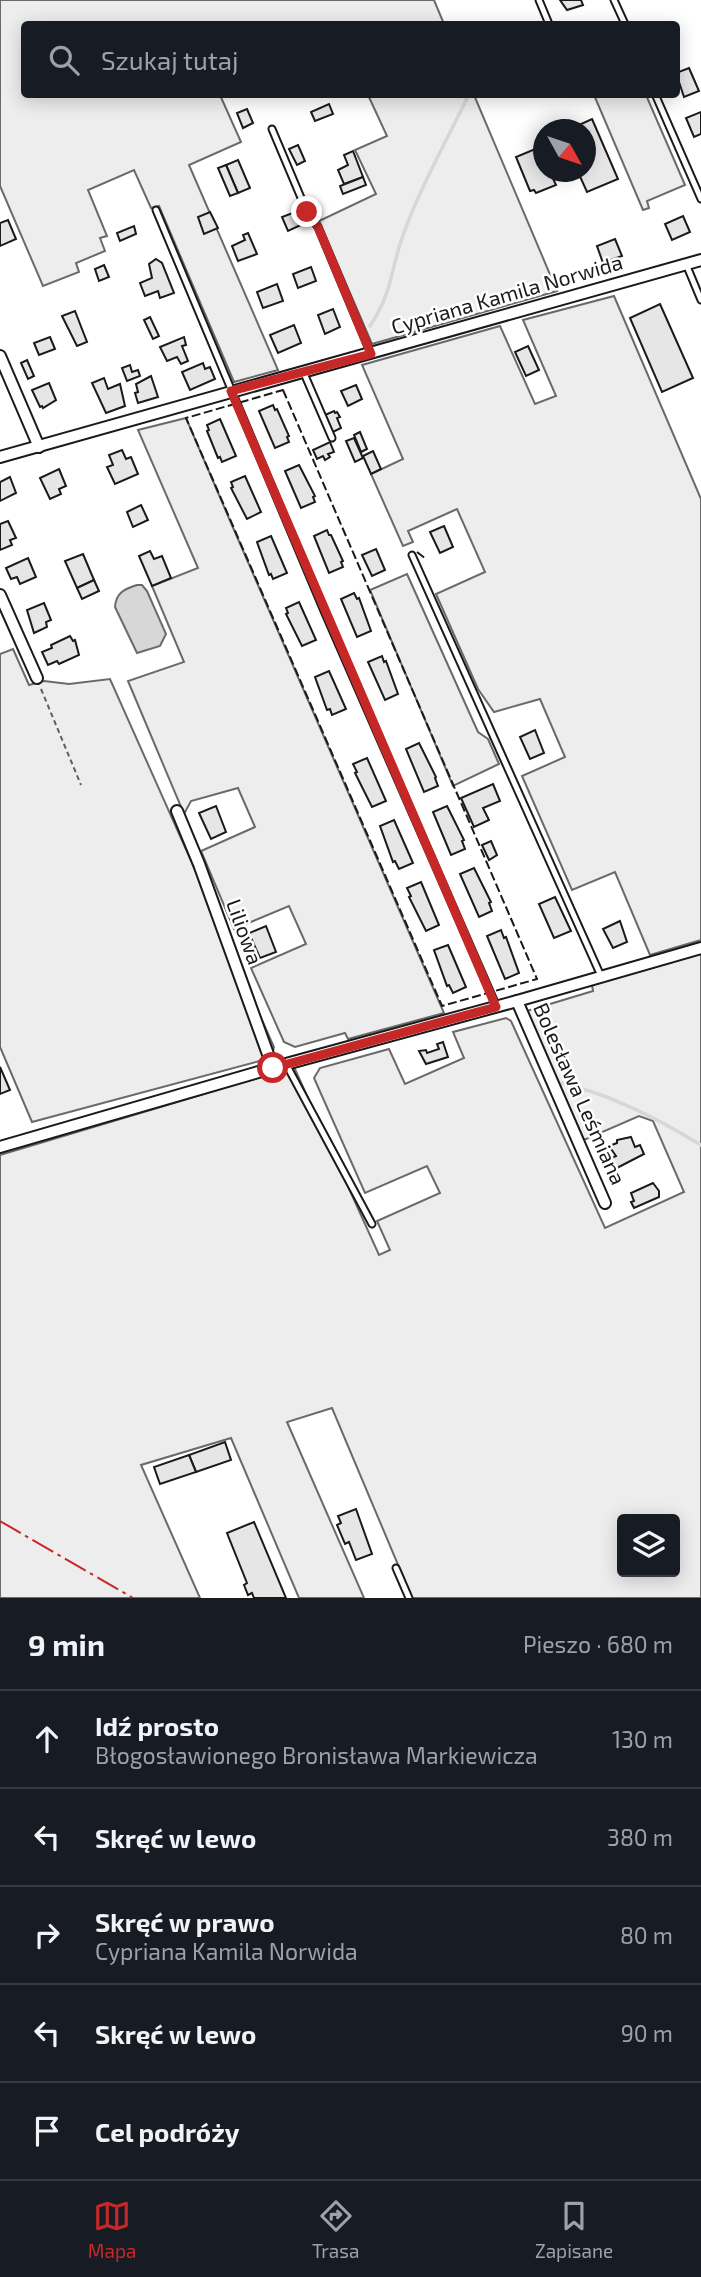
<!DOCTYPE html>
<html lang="pl">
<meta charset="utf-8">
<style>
body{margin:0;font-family:"Exo 2",sans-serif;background:#242831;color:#f1f3f6}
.controls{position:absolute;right:21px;bottom:21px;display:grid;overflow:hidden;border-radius:7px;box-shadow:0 4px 18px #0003}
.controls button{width:63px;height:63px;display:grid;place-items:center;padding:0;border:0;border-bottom:2px solid #363941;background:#171b24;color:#f1f3f6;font:35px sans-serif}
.compass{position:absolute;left:533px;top:119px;width:63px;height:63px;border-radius:50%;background:#171b24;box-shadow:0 4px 18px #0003;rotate:130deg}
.stop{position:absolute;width:21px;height:21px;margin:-16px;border:5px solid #c62828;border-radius:50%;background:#fff}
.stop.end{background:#c62828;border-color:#fff;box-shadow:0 2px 7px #0008}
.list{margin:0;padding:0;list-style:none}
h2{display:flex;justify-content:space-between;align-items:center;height:91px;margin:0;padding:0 28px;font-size:30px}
h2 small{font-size:23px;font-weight:400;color:#9ea1a6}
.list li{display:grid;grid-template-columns:46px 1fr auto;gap:21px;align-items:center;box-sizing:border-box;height:98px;padding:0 28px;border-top:2px solid #363941}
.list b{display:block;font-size:26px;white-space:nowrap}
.list p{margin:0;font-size:23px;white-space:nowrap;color:#9ea1a6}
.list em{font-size:23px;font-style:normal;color:#9ea1a6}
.icon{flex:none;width:38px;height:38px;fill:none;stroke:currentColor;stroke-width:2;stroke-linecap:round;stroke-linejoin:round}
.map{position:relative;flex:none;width:701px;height:1598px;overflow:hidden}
.search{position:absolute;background:#171b24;box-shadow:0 4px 18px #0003;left:21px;right:21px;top:21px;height:77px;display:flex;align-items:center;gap:18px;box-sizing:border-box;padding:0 24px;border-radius:7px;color:#9ea1a6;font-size:26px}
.sheet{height:581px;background:#171b24}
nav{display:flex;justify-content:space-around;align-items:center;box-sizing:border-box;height:98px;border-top:2px solid #363941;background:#171b24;font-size:19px;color:#9ea1a6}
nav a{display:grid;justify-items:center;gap:4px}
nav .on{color:#c62828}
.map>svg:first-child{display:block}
.built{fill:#ededed;stroke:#6a6a6a;stroke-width:2;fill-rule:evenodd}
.water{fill:#d7d7d7;stroke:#6a6a6a;stroke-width:2}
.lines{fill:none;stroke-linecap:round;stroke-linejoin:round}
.stream{stroke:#d7d7d7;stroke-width:3.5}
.building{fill:#e6e6e6;stroke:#1a1a1a;stroke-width:2}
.lane-casing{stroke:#1a1a1a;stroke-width:9}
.street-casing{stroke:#1a1a1a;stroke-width:14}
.path{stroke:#5f5f5f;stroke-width:2;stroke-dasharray:5 3.5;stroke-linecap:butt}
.lane{stroke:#fff;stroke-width:5}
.street{stroke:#fff;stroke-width:10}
.fence{stroke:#1a1a1a;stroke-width:2;stroke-dasharray:9 3.5;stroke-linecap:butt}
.power{stroke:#c62828;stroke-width:2;stroke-dasharray:24 5 3.5 5;stroke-linecap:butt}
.route{stroke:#c62828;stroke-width:9}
.labels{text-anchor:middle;stroke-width:5;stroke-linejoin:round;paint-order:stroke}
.street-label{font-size:21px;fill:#1a1a1a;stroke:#fff}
</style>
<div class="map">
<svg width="701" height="1598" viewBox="0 0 701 1598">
<rect width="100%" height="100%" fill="#fff"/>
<!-- built -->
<g class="built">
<path d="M0 0H434L444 24H24V94L220 95 241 142 189 165 278 370 234 382 159 206 151 208 134 170 88 190 107 236 100 238 105 251 76 263 79 272 43 286 0 186Z"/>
<path d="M368 95H474L557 291 372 344 319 221 376 194 355 150 387 136Z"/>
<path d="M594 95H646L685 185 647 201 649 208 643 210Z"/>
<path d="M614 296 701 499V940L650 955 615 872 572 890 522 776 565 757 540 699 494 712 478 689 436 594 485 572 457 509 408 531 413 542 403 546 371 474 403 459 362 365 500 326 535 404 556 396 523 320Z"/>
<path d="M186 418 231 523 444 1013 348 1039 345 1033 295 1047 284 1042 251 968 306 944 289 906 234 929 201 851 255 827 238 788 191 801 184 814 128 681 184 662 152 586 198 568 138 430Z"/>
<path d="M407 574 478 732 488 739 499 764 453 786 370 590Z"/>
<path d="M13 649 29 685 44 681 69 684 110 679 274 1047 271 1058 32 1122 0 1047V654Z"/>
<path d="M701 954V1598H412L332 1408 287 1422 364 1598H299L231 1438 141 1465 200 1598H0V1155L294 1067 379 1255 390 1250 377 1221 440 1193 427 1166 365 1193 314 1078 320 1068 389 1049 405 1084 464 1058 453 1032 506 1018 511 1021 605 1228 684 1192 653 1121 639 1116 584 1140 527 1011 593 991 592 985ZM622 1519H675V1572H622Z"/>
</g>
<!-- water -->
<path class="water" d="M137 585H142L147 591 166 634 160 646 137 653 115 607C116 593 124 589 137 585Z"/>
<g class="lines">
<!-- stream -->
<g class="stream">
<path d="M370 326C391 295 390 275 401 241 418 191 446 142 469 94"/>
<path d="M562 1083C612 1095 657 1118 701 1145"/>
</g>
</g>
<!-- building -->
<g class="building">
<path d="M560 0H581L583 5 567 10Z"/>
<path d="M689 68 699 91 684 97 676 73Z"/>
<path d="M329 104 333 114 315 121 311 112Z"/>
<path d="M247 109 253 123 243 128 237 113Z"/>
<path d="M701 112V134L694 137 686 118Z"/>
<path d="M592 119 618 179 587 192 578 172H586V130H568Z"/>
<path d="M298 145 305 161 297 165 289 149Z"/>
<path d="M540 147 544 155V172H550L556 185 536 193 534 190 530 191 516 157Z"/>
<path d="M353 151 363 177 344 184 338 170 348 165 344 155Z"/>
<path d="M238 160 250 188 238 193 226 165Z"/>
<path d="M226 165 238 193 230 196 218 168Z"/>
<path d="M363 177 366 185 343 194 340 186Z"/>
<path d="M298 211 303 224 288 231 282 217Z"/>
<path d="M210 212 218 228 204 234 198 217Z"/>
<path d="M683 216 690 232 672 240 665 224Z"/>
<path d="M8 220 16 239 0 246V223Z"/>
<path d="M134 226 136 234 120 241 117 233Z"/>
<path d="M248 233 257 254 238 261 232 246 245 240 243 235Z"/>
<path d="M615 239 622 256 603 263 597 246Z"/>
<path d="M156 259 162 263 174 293 160 298 158 291 145 296 140 283 152 278 149 264Z"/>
<path d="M104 265 109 277 99 281 95 269Z"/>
<path d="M311 267 316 281 298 288 293 274Z"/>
<path d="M277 284 283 301 263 308 257 292Z"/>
<path d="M660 304 693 378 662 392 630 318Z"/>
<path d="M333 309 340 327 325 334 318 315Z"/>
<path d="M75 311 87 342 77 346 62 316Z"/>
<path d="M150 317 159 336 153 339 144 320Z"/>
<path d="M294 325 301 343 278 353 270 335Z"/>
<path d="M50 337 55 349 39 355 34 343Z"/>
<path d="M184 337 186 345 182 346 188 361 181 364 177 357 167 361 160 347Z"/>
<path d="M528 346 539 370 526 376 515 352Z"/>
<path d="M27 360 34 376 28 379 21 363Z"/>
<path d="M203 363 205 369 210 367 215 379 190 390 182 372Z"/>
<path d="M130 365 132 372 138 370 140 376 127 381 122 368Z"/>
<path d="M151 376 158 397 138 403 135 393 138 392 136 384Z"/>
<path d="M104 378 108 389 120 384 125 406 106 413 92 383Z"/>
<path d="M49 383 56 400 43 408 42 406 40 407 32 390Z"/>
<path d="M356 385 362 399 348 406 341 391Z"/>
<path d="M273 405 275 410 277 409 289 436 287 437 289 442 275 448 259 411Z"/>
<path d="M334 411 335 413 337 412 340 417 337 418 341 428 333 432 325 415Z"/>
<path d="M220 419 236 456 222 462 220 457 218 458 207 431 209 430 207 425Z"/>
<path d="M360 432 367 449 361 452 354 435Z"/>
<path d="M354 438 363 458 355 462 346 441Z"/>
<path d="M330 442 334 452 328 454 330 457 325 460 323 456 317 459 313 450Z"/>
<path d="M122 450 126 459 131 457 138 474 115 484 107 467 113 465 109 455Z"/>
<path d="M373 451 381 469 371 474 363 456Z"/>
<path d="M299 465 315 496 313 497 315 502 301 508 285 471Z"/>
<path d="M59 469 66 486 59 489 61 494 50 499 40 478Z"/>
<path d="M245 476 261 512 247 519 231 488 233 487 231 482Z"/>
<path d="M10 477 16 493 0 501V482Z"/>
<path d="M141 505 148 520 133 527 127 512Z"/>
<path d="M8 521 16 538 10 540 12 545 0 550V524Z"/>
<path d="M444 526 453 547 440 553 430 532Z"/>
<path d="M327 530 329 535H331L343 561 341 562 343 567 329 573 314 536Z"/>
<path d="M271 536 287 573 273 579 271 574 269 575 257 542Z"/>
<path d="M376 549 385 570 372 576 362 555Z"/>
<path d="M150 551 154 559 162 556 171 578 152 586 139 556Z"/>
<path d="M83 554 94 580 77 588 65 561Z"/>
<path d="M28 558 36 577 20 584 17 577 11 579 6 568Z"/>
<path d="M94 580 99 591 82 599 77 588Z"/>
<path d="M354 593 357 599 359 598 371 631 357 637 341 599Z"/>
<path d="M299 602 316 640 302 646 286 614 288 613 286 608Z"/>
<path d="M44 603 51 620 46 622 47 627 34 633 27 610Z"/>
<path d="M70 636 73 641 75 640 79 655 59 664 57 661 48 665 42 652 52 648 51 645Z"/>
<path d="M382 656 384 662 386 661 398 694 385 700 368 662Z"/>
<path d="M329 671 346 709 332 715 330 709 327 710 315 677Z"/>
<path d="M535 730 544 753 530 759 520 737Z"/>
<path d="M419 743 436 777 435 778 438 786 424 792 406 749Z"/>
<path d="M367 758 386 801 372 807 355 773 357 772 353 764Z"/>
<path d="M493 784 500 801 483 808 489 820 474 827 461 798Z"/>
<path d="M216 806 226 832 211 839 199 813Z"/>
<path d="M447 806 464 840 462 841 465 849 451 855 433 812Z"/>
<path d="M394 820 413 863 399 869 395 861 393 862 380 826Z"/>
<path d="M491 841 497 855 489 860 482 845Z"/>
<path d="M474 868 491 902 489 903 492 911 479 917 460 874Z"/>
<path d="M421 882 439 925 426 931 409 897 411 896 407 888Z"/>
<path d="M555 897 571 931 554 938 539 904Z"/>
<path d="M620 921 627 942 613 948 603 929Z"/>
<path d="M266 926 276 952 260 958 252 940 250 942 247 934Z"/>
<path d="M501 930 504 938 506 937 519 973 505 979 487 936Z"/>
<path d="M448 945 466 987 453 993 449 985 447 986 434 950Z"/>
<path d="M443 1042 448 1057 426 1064 419 1051 426 1050 427 1053 439 1049 437 1044Z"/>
<path d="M0 1067 10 1090 0 1094Z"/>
<path d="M631 1137 635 1147 640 1145 644 1154 613 1170 609 1159 616 1156 609 1146 617 1143V1140Z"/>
<path d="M653 1183 659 1191V1197L634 1208 631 1202 634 1201 631 1193Z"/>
<path d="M225 1442 231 1460 196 1472 189 1455Z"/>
<path d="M189 1455 196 1472 160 1484 154 1467Z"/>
<path d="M356 1509 372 1554 356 1560 349 1542 345 1544 337 1525 341 1523 338 1516Z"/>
<path d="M254 1522 286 1598H254L252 1593 248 1595 244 1585 247 1583 227 1533Z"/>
</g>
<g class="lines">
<defs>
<g id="lane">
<path d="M539 0 549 24"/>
<path d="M614 0 625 24"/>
<path d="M655 94 701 199"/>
<path d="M272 129 307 212 318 227 371 354"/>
<path d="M156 210 324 611 496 1005"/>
<path d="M686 264 701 300"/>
<path d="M303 371 332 438"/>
<path d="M412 555 601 976"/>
<path d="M286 1064 372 1224"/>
<path d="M396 1568 409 1598"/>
</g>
<g id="street">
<path d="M0 356 39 447"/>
<path d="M0 457 701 260"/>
<path d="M0 595 37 678"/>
<path d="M177 811 199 864 273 1068"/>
<path d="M517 1001 605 1203"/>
<path d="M0 1147 286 1064 517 1001 701 948"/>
</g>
</defs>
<!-- lane casing -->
<use href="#lane" class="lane-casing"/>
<!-- street casing -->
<use href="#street" class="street-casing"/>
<!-- path -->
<path class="path" d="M41 689 81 785"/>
<!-- lane -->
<use href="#lane" class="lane"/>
<!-- street -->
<use href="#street" class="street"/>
<!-- fence -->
<g class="fence">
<path d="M283 390 537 979 442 1006 186 418Z"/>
<path d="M417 552 426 559"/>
</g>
<!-- power -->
<path class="power" d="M0 1521 133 1598"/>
</g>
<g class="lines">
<!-- route -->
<path class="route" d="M273 1068 496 1007 231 391 371 354 318 227 307 212"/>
</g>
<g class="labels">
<!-- street labels -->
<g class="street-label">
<text transform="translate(507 295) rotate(-16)" y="7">Cypriana Kamila Norwida</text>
<text transform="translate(244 932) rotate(70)" y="7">Liliowa</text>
<text transform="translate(579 1094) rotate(66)" y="7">Bolesława Leśmiana</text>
</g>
</g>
</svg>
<div class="controls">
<button><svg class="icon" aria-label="layers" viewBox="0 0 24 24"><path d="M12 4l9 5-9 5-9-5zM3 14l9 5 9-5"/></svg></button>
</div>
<svg class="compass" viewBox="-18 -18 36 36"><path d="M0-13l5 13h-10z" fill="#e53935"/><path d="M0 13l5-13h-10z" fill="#9ea1a6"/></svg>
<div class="stop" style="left:273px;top:1068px"></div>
<div class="stop end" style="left:307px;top:212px"></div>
<div class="search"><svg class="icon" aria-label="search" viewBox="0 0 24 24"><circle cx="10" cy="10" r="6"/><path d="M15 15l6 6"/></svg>Szukaj tutaj</div>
</div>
<section class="sheet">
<h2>9 min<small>Pieszo · 680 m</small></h2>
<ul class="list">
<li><svg class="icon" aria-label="ahead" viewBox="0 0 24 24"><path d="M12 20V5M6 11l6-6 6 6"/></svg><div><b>Idź prosto</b><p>Błogosławionego Bronisława Markiewicza</p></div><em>130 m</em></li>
<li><svg class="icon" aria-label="left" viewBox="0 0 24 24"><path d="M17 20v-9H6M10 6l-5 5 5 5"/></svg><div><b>Skręć w lewo</b></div><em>380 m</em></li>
<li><svg class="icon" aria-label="right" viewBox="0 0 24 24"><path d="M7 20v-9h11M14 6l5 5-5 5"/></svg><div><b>Skręć w prawo</b><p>Cypriana Kamila Norwida</p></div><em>80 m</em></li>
<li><svg class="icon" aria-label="left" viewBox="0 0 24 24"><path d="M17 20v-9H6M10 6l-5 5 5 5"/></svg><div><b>Skręć w lewo</b></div><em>90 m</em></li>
<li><svg class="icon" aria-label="arrive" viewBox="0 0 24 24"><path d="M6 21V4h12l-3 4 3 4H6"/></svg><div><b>Cel podróży</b></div></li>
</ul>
</section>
<nav>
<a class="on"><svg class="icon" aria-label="map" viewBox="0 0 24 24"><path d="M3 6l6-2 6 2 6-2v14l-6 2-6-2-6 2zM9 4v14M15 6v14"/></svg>Mapa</a>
<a><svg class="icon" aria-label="directions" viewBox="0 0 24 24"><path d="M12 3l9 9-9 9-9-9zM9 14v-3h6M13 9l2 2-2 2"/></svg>Trasa</a>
<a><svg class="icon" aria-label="saved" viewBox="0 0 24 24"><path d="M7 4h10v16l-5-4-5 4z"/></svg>Zapisane</a>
</nav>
